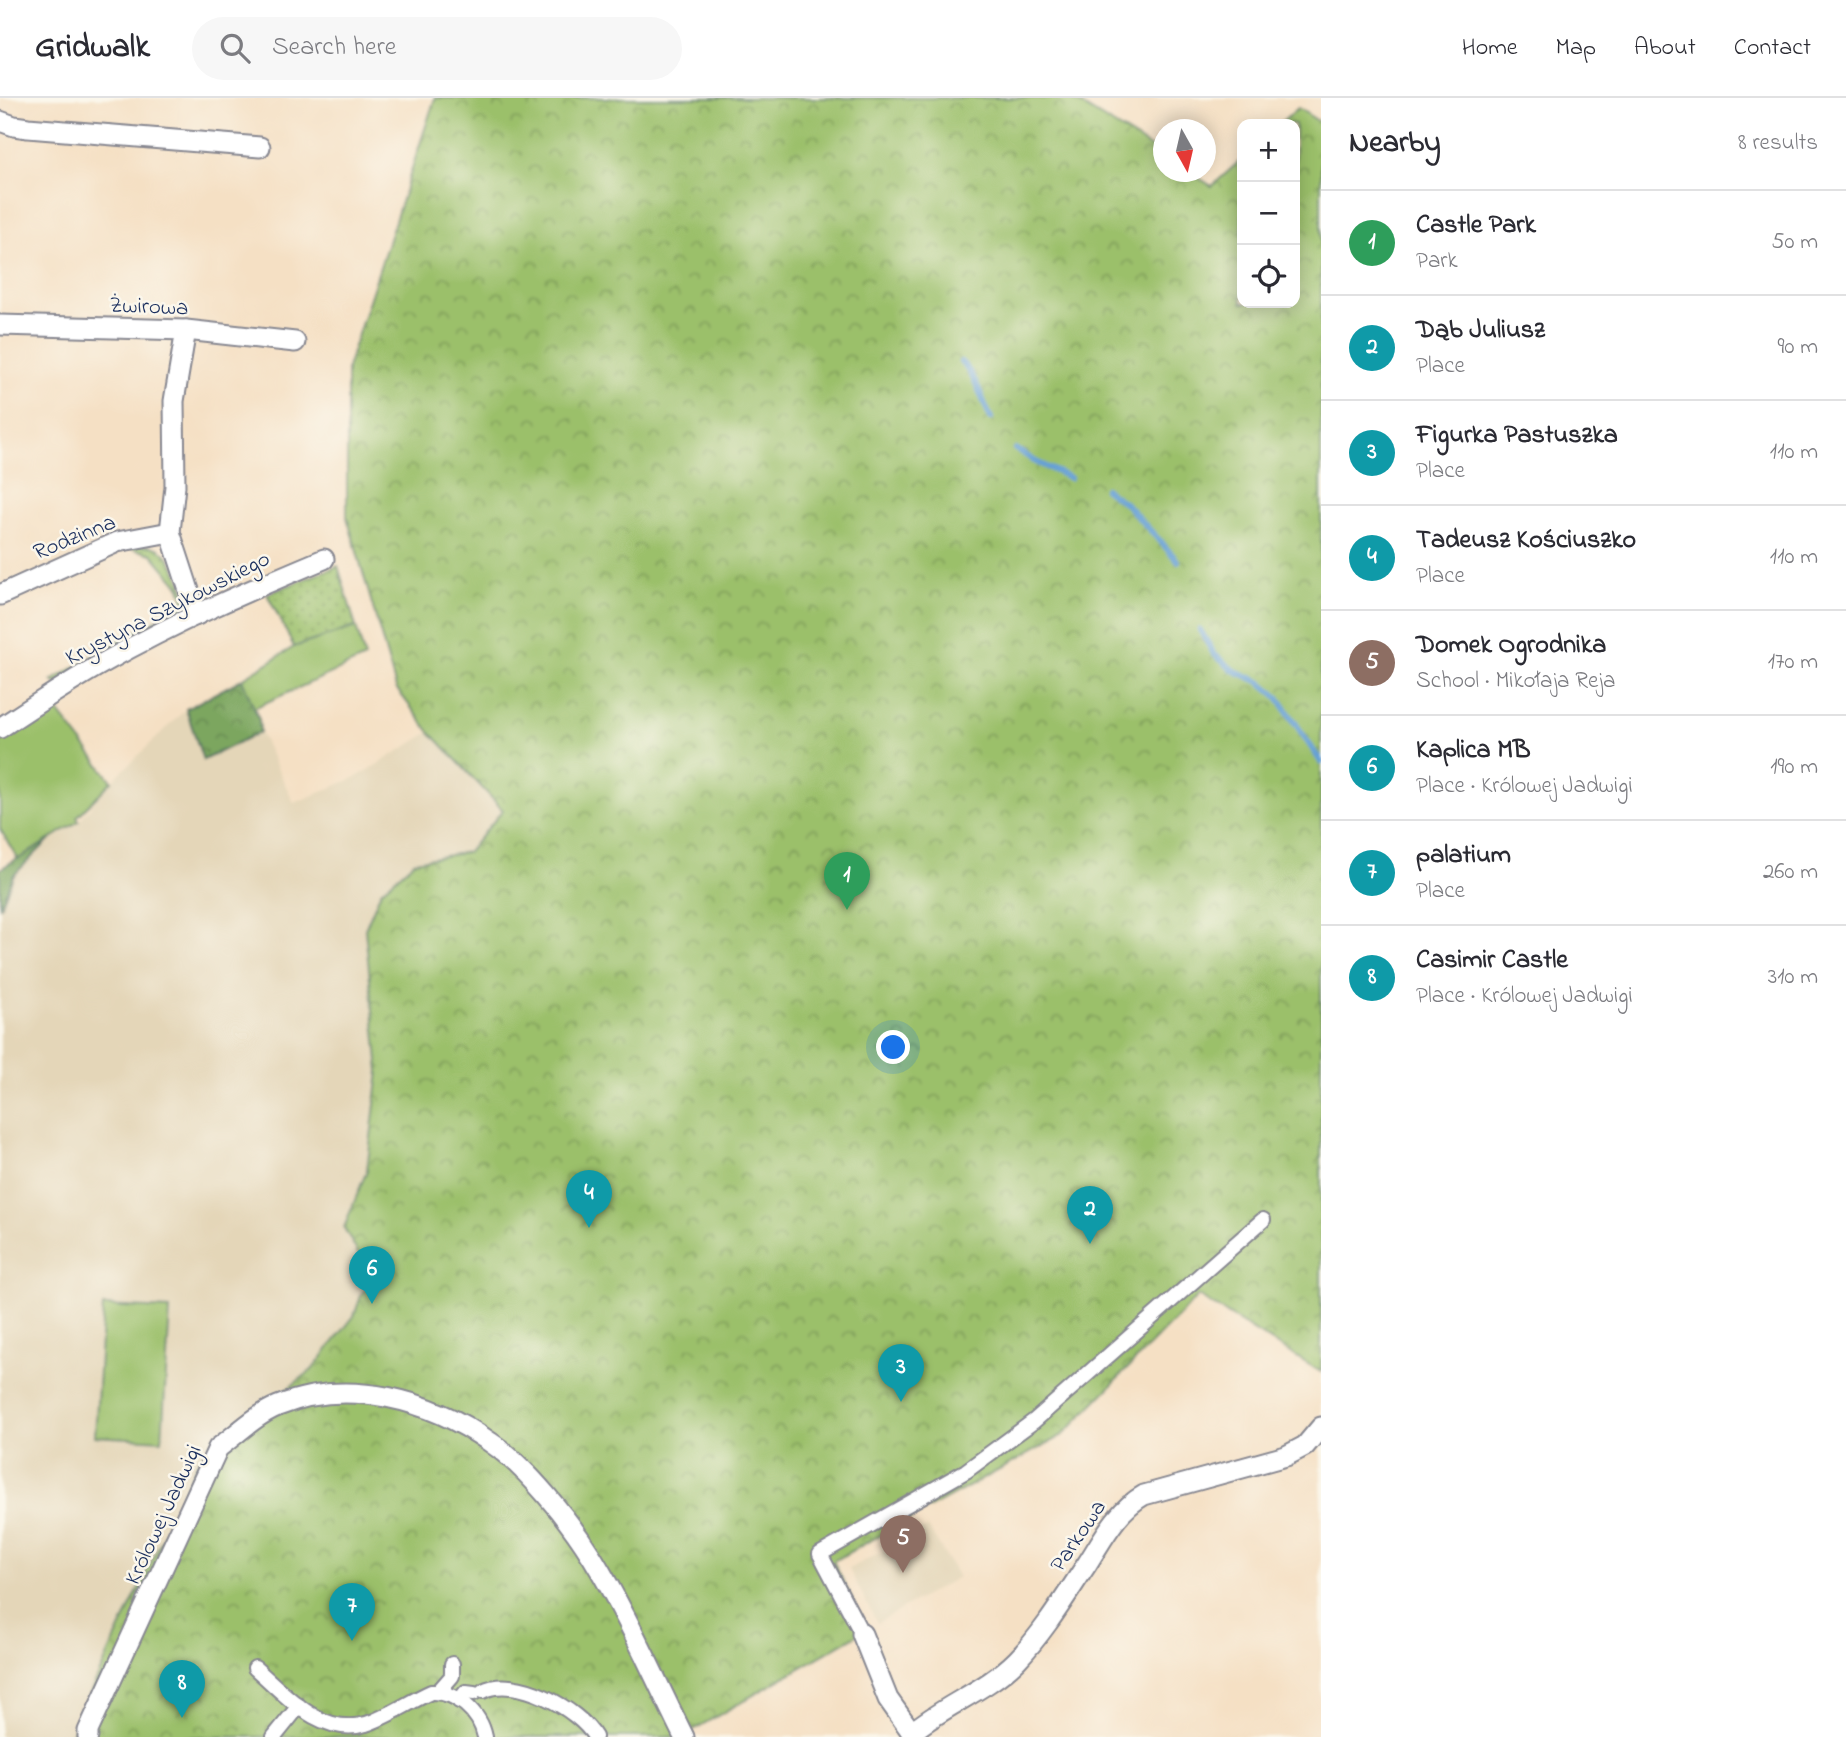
<!DOCTYPE html>
<meta charset="utf-8">
<style>
body{margin:0;font-family:"Indie Flower",sans-serif;background:#f7f7f7;color:#2b2b33}
.controls{position:absolute;right:21px;top:21px;display:grid;overflow:hidden;border-radius:14px;box-shadow:0 4px 18px #0003}
.controls button{width:63px;height:63px;display:grid;place-items:center;padding:0;border:0;border-bottom:2px solid #e1e1e2;background:#fff;color:#2b2b33;font:35px sans-serif}
.compass{position:absolute;left:1153px;top:21px;width:63px;height:63px;border-radius:50%;background:#fff;box-shadow:0 4px 18px #0003;rotate:172deg}
.you{position:absolute;left:894px;top:950px;width:24px;height:24px;margin:-18px;border:5px solid #fff;border-radius:50%;background:#1a73e8;box-shadow:0 0 0 10px #1a73e833}
.badge{display:grid;place-items:center;width:46px;height:46px;border-radius:50%;background:#2563eb;color:#fff;font-size:23px;font-weight:700}
.pin{position:absolute;translate:-50% -58px;filter:drop-shadow(0 2px 4px #0008)}
.pin::after{content:'';position:absolute;top:37px;width:24px;height:21px;background:inherit;clip-path:polygon(0 0,100% 0,50% 100%)}
.list{margin:0;padding:0;list-style:none}
h2{display:flex;justify-content:space-between;align-items:center;height:91px;margin:0;padding:0 28px;font-size:30px}
h2 small{font-size:23px;font-weight:400;color:#7c7c81}
.list li{display:grid;grid-template-columns:46px 1fr auto;gap:21px;align-items:center;box-sizing:border-box;height:105px;padding:0 28px;border-top:2px solid #e1e1e2}
.list b{display:block;font-size:26px;white-space:nowrap}
.list p{margin:0;font-size:23px;white-space:nowrap;color:#7c7c81}
.list em{font-size:23px;font-style:normal;color:#7c7c81}
.icon{flex:none;width:38px;height:38px;fill:none;stroke:currentColor;stroke-width:2;stroke-linecap:round;stroke-linejoin:round}
.map{position:relative;flex:none;width:1321px;height:1639px;overflow:hidden}
header{display:flex;align-items:center;gap:42px;box-sizing:border-box;height:98px;padding:0 35px;background:#fff;border-bottom:2px solid #e1e1e2}
header strong{font-size:33px}
nav{display:flex;gap:38px;margin-inline-start:auto;font-size:24px}
.search{width:490px;height:63px;background:#f7f7f7;display:flex;align-items:center;gap:18px;box-sizing:border-box;padding:0 24px;border-radius:38px;color:#7c7c81;font-size:26px}
main{display:flex}
aside{flex:1;background:#fff}
.map>svg:first-child{display:block}
.built{fill:#e4d6b8}
.grass{fill:url(#grass-dots);stroke:#5b7864;stroke-width:2}
.forest{fill:url(#forest-crowns);stroke:#4c6a5e;stroke-width:2}
.park{fill:url(#park-crowns);stroke:#5b7864;stroke-width:2}
.garden{fill:#9bc06a;stroke:#5b7864;stroke-width:2}
.lines{fill:none;stroke-linecap:round;stroke-linejoin:round}
.stream{stroke:#66a0d5;stroke-width:6}
.pedestrian-casing{stroke:#888891;stroke-width:18}
.minor-casing{stroke:#888891;stroke-width:23}
.pedestrian{stroke:#fff;stroke-width:14}
.minor{stroke:#fff;stroke-width:19}
.labels{text-anchor:middle;stroke-width:5;stroke-linejoin:round;paint-order:stroke}
.street-label{font-size:23px;fill:#1b2f5e;stroke:#fbf7ec}
</style>
<header>
<strong>Gridwalk</strong>
<div class="search"><svg class="icon" aria-label="search" viewBox="0 0 24 24"><circle cx="10" cy="10" r="6"/><path d="M15 15l6 6"/></svg>Search here</div>
<nav><a>Home</a><a>Map</a><a>About</a><a>Contact</a></nav>
</header>
<main>
<div class="map">
<svg width="1321" height="1639" viewBox="0 0 1321 1639">
<defs>
<pattern id="grass-dots" width="8" height="8" patternUnits="userSpaceOnUse" patternTransform="scale(1.75)"><rect width="8" height="8" fill="#9bc06a"/><path d="M2 2h.1M6 6h.1" fill="none" stroke="#7e9c5a" stroke-width="1.8" stroke-linecap="round"/></pattern>
<pattern id="forest-crowns" width="20" height="18" patternUnits="userSpaceOnUse" patternTransform="scale(1.75)"><rect width="20" height="18" fill="#7ca65e"/><path d="M2 6a3 3 0 1 1 6 0M12 15a3 3 0 1 1 6 0" fill="none" stroke="#658851"/></pattern>
<pattern id="park-crowns" width="20" height="18" patternUnits="userSpaceOnUse" patternTransform="scale(1.75)"><rect width="20" height="18" fill="#9bc06a"/><path d="M2 6a3 3 0 1 1 6 0M12 15a3 3 0 1 1 6 0" fill="none" stroke="#7e9c5a"/></pattern>
</defs>
<rect width="100%" height="100%" fill="#fbf7ec"/>
<filter id="ink" filterUnits="userSpaceOnUse"><feTurbulence type="fractalNoise" baseFrequency=".0143" numOctaves="2"/><feDisplacementMap in="SourceGraphic" scale="14" xChannelSelector="R" yChannelSelector="G"/><feConvolveMatrix kernelMatrix="1 2 1 2 8 2 1 2 1" color-interpolation-filters="sRGB"/></filter>
<filter id="wash" filterUnits="userSpaceOnUse"><feTurbulence type="fractalNoise" baseFrequency=".00686" numOctaves="4" result="noise"/><feDisplacementMap in="SourceGraphic" scale="28" xChannelSelector="R" yChannelSelector="G"/><feGaussianBlur stdDeviation="1.57" result="paint"/><feColorMatrix in="noise" values="0 0 0 0 0 0 0 0 0 0 0 0 0 0 0 0 0 1.4 0 .05"/><feComposite in="paint" operator="in"/></filter>
<g filter="url(#wash)">
<rect width="100%" height="100%" fill="#f5e0c4"/>
<!-- built -->
<g class="built">
<path d="M186 611 203 661 260 634 294 705 357 679 430 634 503 712 468 754 415 763 365 831 379 973 367 1072 344 1130 375 1184 362 1195 354 1218 312 1272 200 1359 70 1639H0V810L13 778 22 768 50 741 79 723 112 683Z"/>
<path d="M928 1429 958 1479 877 1525 849 1471Z"/>
</g>
<!-- grass -->
<g class="grass">
<path d="M139 447C147 448 155 447 161 452 174 461 191 500 186 515L105 556 57 586 52 583 133 534 185 507 180 489 152 456 127 449Z"/>
<path d="M338 468 356 529 294 549 267 496Z"/>
</g>
<!-- forest -->
<g class="forest">
<path d="M242 581 259 621 260 634 203 662 186 611Z"/>
<path d="M50 741 13 778 0 810V771Z"/>
</g>
<!-- park -->
<path class="park" d="M435 0H1070L1163 57 1164 74H1189L1212 88 1242 61V205H1295V26H1280L1298 10 1321 25V1274L1198 1198 1063 1337 833 1463 867 1531 681 1639H70L200 1359 312 1272 354 1218 362 1195 374 1184 344 1130 367 1072 379 973 365 831 381 793 415 763 468 754 503 712 430 634 396 590 347 419V270Z"/>
<!-- garden -->
<g class="garden">
<path d="M356 529 365 560 254 610 242 581 294 549Z"/>
<path d="M53 607 112 683 77 719 79 723 18 761 0 731V641Z"/>
<path d="M103 1208 170 1211 162 1342 95 1338Z"/>
</g>
<g class="lines">
<!-- stream -->
<g class="stream">
<path d="M961 264C977 280 981 300 991 320"/>
<path d="M1016 351 1036 364 1070 380"/>
<path d="M1105 391 1127 407 1178 463"/>
<path d="M1200 532 1214 556 1233 572 1260 584 1278 599 1321 664"/>
</g>
</g>
</g>
<g filter="url(#ink)">
<g class="lines">
<defs>
<g id="pedestrian">
<path d="M862 1536 820 1456 966 1373 1034 1323 1263 1122"/>
<path d="M255 1570C286 1597 321 1639 366 1626 389 1618 409 1604 431 1594 456 1593 480 1614 485 1639"/>
<path d="M483 1593C515 1576 579 1611 595 1639"/>
<path d="M438 1594 452 1578V1566"/>
<path d="M459 1603 466 1594 474 1595"/>
<path d="M274 1639 299 1608"/>
</g>
<g id="minor">
<path d="M0 23 14 28 28 30 260 49"/>
<path d="M0 227 186 232 295 244"/>
<path d="M186 232 174 303 175 388 170 434 197 517"/>
<path d="M0 497 117 444 170 434"/>
<path d="M0 630C35 607 69 584 105 564 175 524 250 492 324 461"/>
<path d="M862 1536 888 1601 915 1639"/>
<path d="M911 1635C944 1607 986 1593 1017 1562 1044 1534 1065 1499 1087 1466 1103 1441 1117 1412 1144 1397L1286 1358 1305 1348 1321 1329"/>
<path d="M88 1639V1633L218 1350C237 1336 256 1317 278 1308 348 1279 431 1302 490 1344 526 1368 569 1422 592 1459 627 1516 654 1579 684 1639"/>
</g>
</defs>
<!-- pedestrian casing -->
<use href="#pedestrian" class="pedestrian-casing"/>
<!-- minor casing -->
<use href="#minor" class="minor-casing"/>
<!-- pedestrian -->
<use href="#pedestrian" class="pedestrian"/>
<!-- minor -->
<use href="#minor" class="minor"/>
</g>
</g>
<g class="labels">
<!-- street labels -->
<g class="street-label">
<text transform="translate(149 207) rotate(2)" y="8">Żwirowa</text>
<text transform="translate(74 438) rotate(-22)" y="8">Rodzinna</text>
<text transform="translate(167 509) rotate(-27)" y="8">Krystyna Szykowskiego</text>
<text transform="translate(162 1416) rotate(-65)" y="8">Królowej Jadwigi</text>
<text transform="translate(1077 1437) rotate(-56)" y="8">Parkowa</text>
</g>
</g>
</svg>
<div class="controls">
<button>+</button>
<button>−</button>
<button><svg class="icon" aria-label="locate" viewBox="0 0 24 24"><circle cx="12" cy="12" r="6"/><path d="M12 2v4M12 18v4M2 12h4M18 12h4"/></svg></button>
</div>
<svg class="compass" viewBox="-18 -18 36 36"><path d="M0-13l5 13h-10z" fill="#e53935"/><path d="M0 13l5-13h-10z" fill="#7c7c81"/></svg>
<div class="you"></div>
<div class="pin badge" style="left:847px;top:812px;background:#2e9e5b">1</div>
<div class="pin badge" style="left:1090px;top:1146px;background:#0f9aa8">2</div>
<div class="pin badge" style="left:901px;top:1304px;background:#0f9aa8">3</div>
<div class="pin badge" style="left:589px;top:1130px;background:#0f9aa8">4</div>
<div class="pin badge" style="left:903px;top:1475px;background:#8d6e63">5</div>
<div class="pin badge" style="left:372px;top:1206px;background:#0f9aa8">6</div>
<div class="pin badge" style="left:352px;top:1543px;background:#0f9aa8">7</div>
<div class="pin badge" style="left:182px;top:1620px;background:#0f9aa8">8</div>
</div>
<aside>
<h2>Nearby<small>8 results</small></h2>
<ul class="list">
<li><span class="badge" style="background:#2e9e5b">1</span><div><b>Castle Park</b><p>Park</p></div><em>50 m</em></li>
<li><span class="badge" style="background:#0f9aa8">2</span><div><b>Dąb Juliusz</b><p>Place</p></div><em>90 m</em></li>
<li><span class="badge" style="background:#0f9aa8">3</span><div><b>Figurka Pastuszka</b><p>Place</p></div><em>110 m</em></li>
<li><span class="badge" style="background:#0f9aa8">4</span><div><b>Tadeusz Kościuszko</b><p>Place</p></div><em>110 m</em></li>
<li><span class="badge" style="background:#8d6e63">5</span><div><b>Domek Ogrodnika</b><p>School · Mikołaja Reja</p></div><em>170 m</em></li>
<li><span class="badge" style="background:#0f9aa8">6</span><div><b>Kaplica MB</b><p>Place · Królowej Jadwigi</p></div><em>190 m</em></li>
<li><span class="badge" style="background:#0f9aa8">7</span><div><b>palatium</b><p>Place</p></div><em>260 m</em></li>
<li><span class="badge" style="background:#0f9aa8">8</span><div><b>Casimir Castle</b><p>Place · Królowej Jadwigi</p></div><em>310 m</em></li>
</ul>
</aside>
</main>
